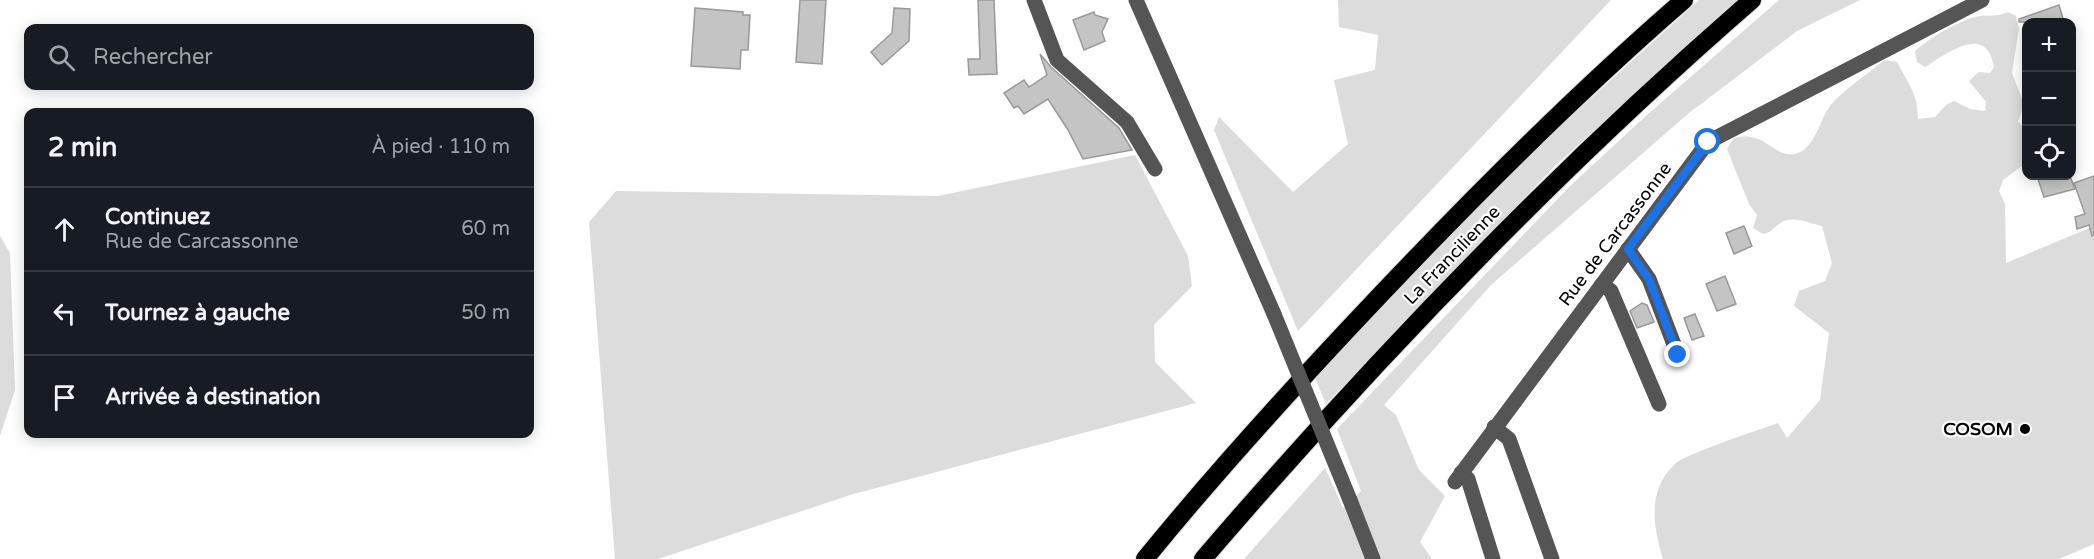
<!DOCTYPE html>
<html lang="fr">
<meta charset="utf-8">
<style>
body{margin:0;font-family:"Varela Round",sans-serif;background:#20242c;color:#f1f3f6}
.controls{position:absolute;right:18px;top:18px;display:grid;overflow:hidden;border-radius:12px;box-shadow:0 3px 15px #0003}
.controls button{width:54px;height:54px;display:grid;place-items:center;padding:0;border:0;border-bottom:2px solid #363941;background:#171b24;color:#f1f3f6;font:30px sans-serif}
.stop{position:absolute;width:18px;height:18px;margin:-14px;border:4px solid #1a73e8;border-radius:50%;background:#fff}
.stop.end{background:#1a73e8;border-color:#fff;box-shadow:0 2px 6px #0008}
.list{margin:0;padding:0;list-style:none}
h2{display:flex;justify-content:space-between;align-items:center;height:78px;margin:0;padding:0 24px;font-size:26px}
h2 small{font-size:20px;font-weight:400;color:#9ea1a6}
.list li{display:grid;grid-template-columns:39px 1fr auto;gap:18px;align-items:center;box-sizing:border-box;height:84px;padding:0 24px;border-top:2px solid #363941}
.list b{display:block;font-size:22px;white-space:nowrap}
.list p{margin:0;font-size:20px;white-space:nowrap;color:#9ea1a6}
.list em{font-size:20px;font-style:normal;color:#9ea1a6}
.icon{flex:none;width:33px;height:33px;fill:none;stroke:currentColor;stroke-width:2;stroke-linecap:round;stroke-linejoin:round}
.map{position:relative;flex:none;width:2094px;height:559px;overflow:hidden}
.search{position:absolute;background:#171b24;box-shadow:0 3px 15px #0003;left:24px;top:24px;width:510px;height:66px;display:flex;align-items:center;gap:15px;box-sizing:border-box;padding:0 21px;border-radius:12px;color:#9ea1a6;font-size:22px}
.panel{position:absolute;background:#171b24;box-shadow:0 3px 15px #0003;left:24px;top:108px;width:510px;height:330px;border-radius:12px}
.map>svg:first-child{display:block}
.green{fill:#dcdcdc}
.building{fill:#c4c4c4;stroke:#999;stroke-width:1.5}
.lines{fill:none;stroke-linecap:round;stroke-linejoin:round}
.highway-casing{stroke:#dbdbdb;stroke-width:20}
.minor{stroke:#555;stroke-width:15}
.highway{stroke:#000;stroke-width:18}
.minor-bridge{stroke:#555;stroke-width:15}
.route{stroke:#1a73e8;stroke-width:8}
.poi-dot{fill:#000;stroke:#fff;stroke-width:2}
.labels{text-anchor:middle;stroke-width:4.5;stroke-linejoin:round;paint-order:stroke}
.street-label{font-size:18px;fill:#000;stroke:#fff}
.poi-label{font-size:18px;font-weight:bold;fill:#000;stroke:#fff;text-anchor:end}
</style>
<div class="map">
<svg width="2094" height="559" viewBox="0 0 2094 559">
<rect width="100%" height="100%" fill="#fff"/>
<!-- green -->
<g class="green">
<path d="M1338 0H1611L1298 331 1214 130 1219 117 1293 192 1348 144 1334 80 1375 70 1378 35 1339 27Z"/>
<path d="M1699 0H1737L1554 167 1326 404 1314 376 1537 147Z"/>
<path d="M1779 0H1860L1797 31 1689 113 1491 285 1384 405 1396 415 1419 470 1445 496 1420 542 1432 559H1244L1325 468 1343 508 1361 491 1337 429 1570 186 1648 114Z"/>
<path d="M2008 12 2016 16 2019 28 2012 73 2024 104 2018 122 2026 129V163L2003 180 1999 191 2005 204 2006 263 2094 226V544L2059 559H1663C1653 527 1647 489 1675 464 1685 454 1759 430 1778 423L1787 438 1820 400 1829 333 1794 306 1799 291 1825 281 1832 263 1822 226C1809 223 1791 214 1779 224 1772 229 1772 232 1763 234L1753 228 1757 215 1749 204 1727 149 1734 138C1766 130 1772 157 1794 154 1813 152 1819 123 1828 109 1839 92 1869 74 1884 60L1897 62C1908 83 1918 94 1918 119L1935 117 1946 105 1954 101 1970 109 1985 111 1986 102 1969 81 1979 72 1990 73 1994 67C1986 22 1947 54 1925 67L1917 62 1915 51C1931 37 1954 23 1975 17 1985 14 1995 18 2008 12Z"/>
<path d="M1135 155 1188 256 1192 286 1154 325 1155 362 1196 403 850 495 658 559H615L589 222 616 191 938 196Z"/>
<path d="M0 236 10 253 15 390 0 436Z"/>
</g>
<!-- building -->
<g class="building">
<path d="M800 0H826L822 64 796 62Z"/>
<path d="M978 0H994L997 74 969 75 968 59H980Z"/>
<path d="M2059 5 2064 22H2019V19Z"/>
<path d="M695 8 743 12V15H750L748 50H741L740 69 691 66Z"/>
<path d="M894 8 910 9 909 41 882 65 871 52 892 33Z"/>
<path d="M1094 12 1095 15 1108 19 1102 32 1105 41 1084 50 1073 20Z"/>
<path d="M1040 54 1051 67 1119 128 1132 150 1083 159 1068 130 1048 99 1024 114 1018 106 1014 108 1004 93 1024 80 1029 87 1047 75Z"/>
<path d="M2037 176H2070L2075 189 2044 197Z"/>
<path d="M2094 176V235L2092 236 2089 225 2077 229 2075 217 2085 214 2074 183Z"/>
<path d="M1744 226 1752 246 1734 254 1726 233Z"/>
<path d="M1725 276 1736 304 1717 311 1706 284Z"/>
<path d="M1642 303 1647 305 1654 322 1637 328 1630 311Z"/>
<path d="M1695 314 1704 336 1692 340 1684 318Z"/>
</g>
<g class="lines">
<defs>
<g id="highway">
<path d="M1145 559C1227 458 1316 362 1406 268 1495 175 1587 84 1684 0"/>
<path d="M1203 559C1374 360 1554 172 1752 0"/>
</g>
</defs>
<!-- highway casing -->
<use href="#highway" class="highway-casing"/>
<!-- minor -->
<g class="minor">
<path d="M1034 0 1057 60 1127 122 1155 169"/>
<path d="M1136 0 1274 314"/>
<path d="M1628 249 1649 279 1678 355"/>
<path d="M1602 284 1611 291 1659 404"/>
<path d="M1494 427 1509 439 1552 559"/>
<path d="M1461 473 1468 479 1493 559"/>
<path d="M1455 482 1708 142 1982 0"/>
<path d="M1350 500 1373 559"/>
</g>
<!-- highway -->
<use href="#highway" class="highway"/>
<!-- minor-bridge -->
<path class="minor-bridge" d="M1274 314 1350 500"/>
</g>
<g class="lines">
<!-- route -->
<path class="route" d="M1678 355 1649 279 1628 249 1708 142"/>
</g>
<!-- markers -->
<circle class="poi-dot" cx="2025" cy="429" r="6"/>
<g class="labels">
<!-- street labels -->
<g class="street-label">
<text transform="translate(1615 234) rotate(-53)" y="6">Rue de Carcassonne</text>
<text transform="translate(1452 255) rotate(-46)" y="6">La Francilienne</text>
</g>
<!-- poi labels -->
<g class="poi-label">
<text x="2013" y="435">COSOM</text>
</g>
</g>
</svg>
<div class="controls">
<button>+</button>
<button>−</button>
<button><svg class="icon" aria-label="locate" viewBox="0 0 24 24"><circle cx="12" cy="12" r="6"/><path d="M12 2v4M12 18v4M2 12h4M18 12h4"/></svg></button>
</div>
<div class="stop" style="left:1708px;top:142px"></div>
<div class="stop end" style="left:1678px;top:355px"></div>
<div class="search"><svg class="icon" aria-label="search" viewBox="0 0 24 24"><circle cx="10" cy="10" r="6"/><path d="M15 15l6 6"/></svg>Rechercher</div>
<section class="panel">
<h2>2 min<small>À pied · 110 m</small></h2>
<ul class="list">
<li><svg class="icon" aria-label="ahead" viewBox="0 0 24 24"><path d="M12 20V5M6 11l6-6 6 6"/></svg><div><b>Continuez</b><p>Rue de Carcassonne</p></div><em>60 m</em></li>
<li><svg class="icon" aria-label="left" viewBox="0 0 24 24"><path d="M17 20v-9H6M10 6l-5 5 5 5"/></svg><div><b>Tournez à gauche</b></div><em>50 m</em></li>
<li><svg class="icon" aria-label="arrive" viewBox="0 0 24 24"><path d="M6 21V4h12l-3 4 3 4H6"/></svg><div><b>Arrivée à destination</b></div></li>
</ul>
</section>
</div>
